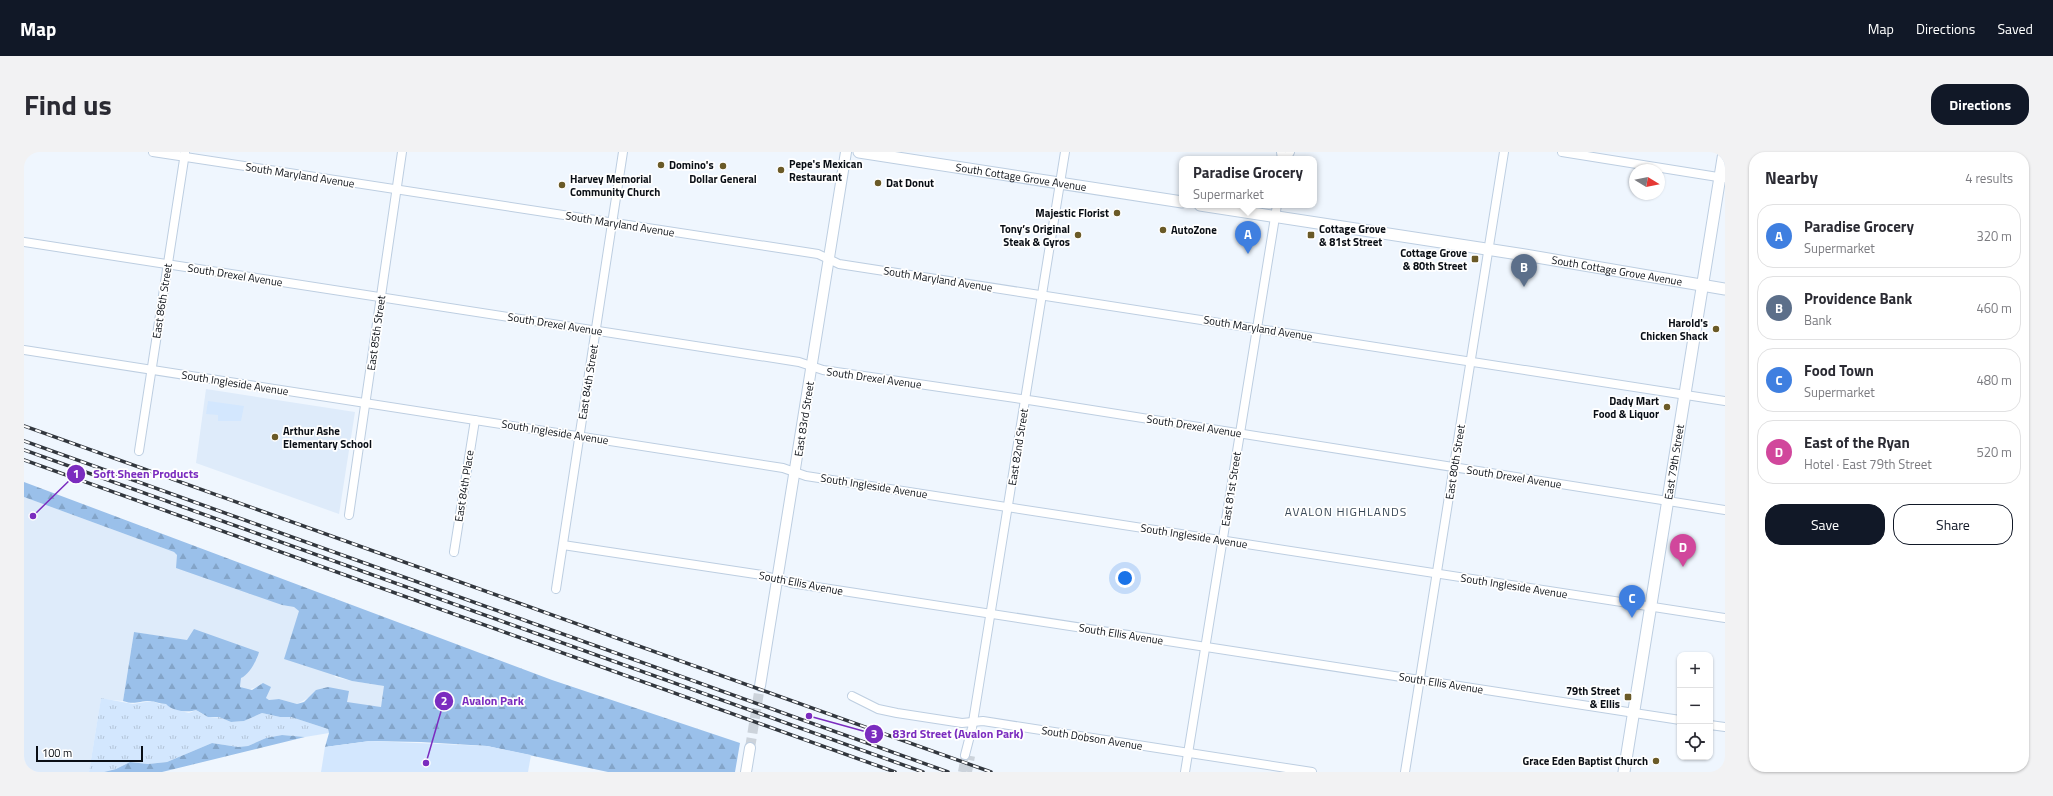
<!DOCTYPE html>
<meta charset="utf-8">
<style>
body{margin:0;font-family:"Titillium Web",sans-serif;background:#f2f2f3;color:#2b2b33}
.controls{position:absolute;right:12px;bottom:12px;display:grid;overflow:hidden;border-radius:8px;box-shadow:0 1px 3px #0004}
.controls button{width:36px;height:36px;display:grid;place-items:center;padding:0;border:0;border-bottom:1px solid #e1e1e2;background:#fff;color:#2b2b33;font:20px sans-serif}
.compass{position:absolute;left:1605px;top:12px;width:36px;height:36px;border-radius:50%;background:#fff;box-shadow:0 1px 3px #0004;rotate:100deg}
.scale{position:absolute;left:12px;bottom:10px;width:107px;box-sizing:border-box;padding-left:4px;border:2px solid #090e15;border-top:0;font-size:11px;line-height:14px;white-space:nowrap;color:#090e15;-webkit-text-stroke:3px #fff;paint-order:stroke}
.you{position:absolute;left:1101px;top:426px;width:14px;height:14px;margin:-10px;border:3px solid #fff;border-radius:50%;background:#1a73e8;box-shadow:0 0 0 6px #1a73e833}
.badge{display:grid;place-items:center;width:26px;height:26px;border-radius:50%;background:#111827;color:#fff;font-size:13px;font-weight:700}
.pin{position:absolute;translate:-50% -33px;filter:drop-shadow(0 1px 2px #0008)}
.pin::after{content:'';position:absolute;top:21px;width:14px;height:12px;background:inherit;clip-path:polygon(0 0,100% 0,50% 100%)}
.popup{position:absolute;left:1155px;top:4px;width:138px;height:52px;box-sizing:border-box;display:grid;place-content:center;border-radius:8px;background:#fff;filter:drop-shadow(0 1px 3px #0005);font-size:13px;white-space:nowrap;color:#7c7c81}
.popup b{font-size:15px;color:#2b2b33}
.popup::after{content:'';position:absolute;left:50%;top:100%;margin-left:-8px;border:8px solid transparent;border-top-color:#fff}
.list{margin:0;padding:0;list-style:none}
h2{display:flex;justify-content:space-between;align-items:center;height:52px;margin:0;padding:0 16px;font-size:17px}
h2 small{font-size:13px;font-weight:400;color:#7c7c81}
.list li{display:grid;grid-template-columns:26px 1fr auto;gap:12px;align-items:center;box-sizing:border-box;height:64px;margin:0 8px 8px;padding:0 8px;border:1px solid #e1e1e2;border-radius:16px}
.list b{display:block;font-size:15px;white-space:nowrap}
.list p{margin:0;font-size:13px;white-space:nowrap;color:#7c7c81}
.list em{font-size:13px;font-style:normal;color:#7c7c81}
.actions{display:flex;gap:8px;padding:12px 16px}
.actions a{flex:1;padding:9px 0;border:1px solid #111827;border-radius:16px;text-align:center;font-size:14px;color:#111827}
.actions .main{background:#111827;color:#fff}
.icon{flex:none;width:22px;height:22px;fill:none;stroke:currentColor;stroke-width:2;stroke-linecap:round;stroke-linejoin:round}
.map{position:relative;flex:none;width:1701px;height:620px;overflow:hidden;border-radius:16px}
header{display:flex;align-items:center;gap:24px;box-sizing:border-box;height:56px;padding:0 20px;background:#111827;color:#fff}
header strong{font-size:19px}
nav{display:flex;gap:22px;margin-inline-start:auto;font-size:14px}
.intro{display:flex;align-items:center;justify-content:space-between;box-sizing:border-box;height:96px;padding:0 24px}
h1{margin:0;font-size:28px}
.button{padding:10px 18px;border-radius:16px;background:#111827;color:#fff;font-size:14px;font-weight:700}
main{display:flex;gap:24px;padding:0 24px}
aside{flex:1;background:#fff;border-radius:16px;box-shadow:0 1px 3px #0004}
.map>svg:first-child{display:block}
.built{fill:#deebfa}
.grass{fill:url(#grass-tufts)}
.forest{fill:url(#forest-firs)}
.park{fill:#d3e7fe}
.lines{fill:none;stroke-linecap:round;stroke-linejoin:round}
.minor-tunnel{stroke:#ccd3db;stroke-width:8;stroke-dasharray:8 4;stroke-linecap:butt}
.tertiary-tunnel{stroke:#ccd3db;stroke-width:10;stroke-dasharray:10 5;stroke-linecap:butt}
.minor-casing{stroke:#bdcee1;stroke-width:10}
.tertiary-casing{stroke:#bdcee1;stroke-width:12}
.secondary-casing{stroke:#bdcee1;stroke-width:13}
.minor{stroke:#fff;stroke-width:8}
.tertiary{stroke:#fff;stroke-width:10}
.secondary{stroke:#fff;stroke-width:11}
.rail-casing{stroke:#32373e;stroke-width:3.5}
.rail{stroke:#fff;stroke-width:2;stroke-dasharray:6;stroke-linecap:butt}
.poi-dot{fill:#6a5a27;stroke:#fff;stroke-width:1.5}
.labels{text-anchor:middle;stroke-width:3.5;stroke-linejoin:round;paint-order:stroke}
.poi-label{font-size:11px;font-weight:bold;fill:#090e15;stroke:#fff;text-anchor:start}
.street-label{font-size:11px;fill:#090e15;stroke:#fff}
.neighbourhood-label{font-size:12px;letter-spacing:1px;fill:#3a4958;stroke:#fff}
.leader{fill:none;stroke:#7b2cbf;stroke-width:1.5}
.callout-dot{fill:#7b2cbf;stroke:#fff;stroke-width:1.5}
.mark-label{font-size:12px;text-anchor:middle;font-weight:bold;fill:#fff}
.callout-label{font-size:12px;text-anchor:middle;font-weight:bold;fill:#7b2cbf;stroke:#fff;stroke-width:3.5;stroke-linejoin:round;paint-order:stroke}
</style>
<header>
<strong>Map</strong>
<nav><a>Map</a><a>Directions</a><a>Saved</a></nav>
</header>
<div class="intro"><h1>Find us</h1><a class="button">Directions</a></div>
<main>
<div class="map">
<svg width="1701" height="620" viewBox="0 0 1701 620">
<defs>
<pattern id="grass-tufts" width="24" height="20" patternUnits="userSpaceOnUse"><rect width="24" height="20" fill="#d3e7fe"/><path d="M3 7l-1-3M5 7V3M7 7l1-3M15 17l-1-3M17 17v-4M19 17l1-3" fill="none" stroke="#b4c5d9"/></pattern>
<pattern id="forest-firs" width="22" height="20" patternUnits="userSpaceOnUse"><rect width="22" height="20" fill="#9ac0ea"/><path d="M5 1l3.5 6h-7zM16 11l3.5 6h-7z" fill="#83a4c8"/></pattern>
</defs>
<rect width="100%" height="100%" fill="#eff6fe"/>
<!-- built -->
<g class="built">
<path d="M182 237 331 260 315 362 172 311Z"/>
<path d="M0 345 150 400 153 403 154 408 258 453 270 455 275 458 311 525 328 529 361 534 357 555 284 546 273 552 255 547 245 548 242 546 246 535H233L223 538 216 535 217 526 233 507 234 500 110 480 99 549 77 547 65 620H0Z"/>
</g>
<!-- grass -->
<path class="grass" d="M77 546 109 552 128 549 136 552H142C147 557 157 559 165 561L172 558C179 563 188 567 195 565L207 570 220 569 238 561 256 565H267L304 577 305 581 281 585 258 583 242 586 224 594 214 595 188 591 143 610 124 612 106 610 92 617 80 620H65Z"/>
<!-- forest -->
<g class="forest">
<path d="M0 330 528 528 716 591 711 620H584L463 594 397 590 346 589 301 595 305 581 304 577 267 565H256L238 561 220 569 207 570 195 565H184L172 558C164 561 148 559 142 552 135 552 131 549 126 549 114 549 111 553 99 549L110 480 163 488 170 477 235 500C233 508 225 523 217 526L216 535 228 538 239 531 247 535 242 546 245 548 255 547 273 552 280 550 292 538 304 535 325 539 323 550 357 555 360 534 328 529 260 507 275 459 270 455 258 453 152 416 153 403 150 400 0 345Z"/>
<path d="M258 583 281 585 138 620H80L92 617 106 610 124 612 143 610 188 591 214 595 224 594 242 586Z"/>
</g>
<!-- park -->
<g class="park">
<path d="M184 249 220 254 217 269H194V263L182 262Z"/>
<path d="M346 589 463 594 507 603 504 620H297L301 595Z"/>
</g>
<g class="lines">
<!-- minor-tunnel -->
<g class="minor-tunnel">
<path d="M938 620 941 603"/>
<path d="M944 620 947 604"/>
</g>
<!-- tertiary-tunnel -->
<path class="tertiary-tunnel" d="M726 596 736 534"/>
<defs>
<g id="minor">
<path d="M129 0 794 102 815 112 1701 249"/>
<path d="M1257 0 1258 7"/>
<path d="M1538 0 1700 26"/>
<path d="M1262 7 1266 0"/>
<path d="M0 90 775 210 799 218 1011 249 1701 358"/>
<path d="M0 198 759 316 782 324 1701 466"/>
<path d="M115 299 161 1"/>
<path d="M325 363 378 0"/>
<path d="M539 393 738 423 767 431 1656 568"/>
<path d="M430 400 451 268"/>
<path d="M532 437 599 0"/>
<path d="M828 544 854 557 873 561 938 571 959 569 1288 620"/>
<path d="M1686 573 1701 575"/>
<path d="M941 603 948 576 1041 0"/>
<path d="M1161 620 1253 53"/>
<path d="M1381 620 1480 0"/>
</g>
<g id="tertiary">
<path d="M736 534 822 0"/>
<path d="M722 620 726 596"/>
</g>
<g id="secondary">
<path id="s1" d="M835 0 1158 50"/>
<path id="s2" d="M1176 53 1501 103 1701 137"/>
<path id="s3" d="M1600 620 1700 0"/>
</g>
</defs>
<!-- minor casing -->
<use href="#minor" class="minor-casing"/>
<!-- tertiary casing -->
<use href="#tertiary" class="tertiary-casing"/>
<!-- secondary casing -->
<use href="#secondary" class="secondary-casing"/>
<!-- minor -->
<use href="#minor" class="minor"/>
<!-- tertiary -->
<use href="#tertiary" class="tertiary"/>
<!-- secondary -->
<use href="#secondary" class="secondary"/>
<defs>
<g id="rail">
<path d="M0 274 967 620"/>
<path d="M0 289 924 620"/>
<path d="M0 298 899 620"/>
<path d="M0 308 871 620"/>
</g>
</defs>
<!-- rail casing -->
<use href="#rail" class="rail-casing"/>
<!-- rail -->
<use href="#rail" class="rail"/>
</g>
<!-- markers -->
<g class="poi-dot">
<circle cx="637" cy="13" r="4"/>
<circle cx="699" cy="14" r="4"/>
<circle cx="757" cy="18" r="4"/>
<circle cx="854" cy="31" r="4"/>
<circle cx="538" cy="33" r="4"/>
<circle cx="1093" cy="61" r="4"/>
<circle cx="1139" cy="78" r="4"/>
<circle cx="1054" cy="83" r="4"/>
<rect x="1283" y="79" width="8" height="8" rx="2"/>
<rect x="1447" y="103" width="8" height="8" rx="2"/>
<circle cx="1692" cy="177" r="4"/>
<circle cx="1643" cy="255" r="4"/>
<circle cx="251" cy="285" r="4"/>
<rect x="1600" y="541" width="8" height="8" rx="2"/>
<circle cx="1632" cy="609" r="4"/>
</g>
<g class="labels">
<!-- poi labels -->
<g class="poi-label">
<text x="765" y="16">Pepe's Mexican<tspan x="765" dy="13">Restaurant</tspan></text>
<text x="645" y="17">Domino's</text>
<text x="546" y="31">Harvey Memorial<tspan x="546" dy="13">Community Church</tspan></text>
<text x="699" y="31" text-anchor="middle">Dollar General</text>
<text x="862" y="35">Dat Donut</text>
<text x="1085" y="65" text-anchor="end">Majestic Florist</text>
<text x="1046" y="81" text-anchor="end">Tony’s Original<tspan x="1046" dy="13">Steak &amp; Gyros</tspan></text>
<text x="1295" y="81">Cottage Grove<tspan x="1295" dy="13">&amp; 81st Street</tspan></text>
<text x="1147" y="82">AutoZone</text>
<text x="1443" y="105" text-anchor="end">Cottage Grove<tspan x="1443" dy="13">&amp; 80th Street</tspan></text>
<text x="1684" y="175" text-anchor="end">Harold's<tspan x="1684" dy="13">Chicken Shack</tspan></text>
<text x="1635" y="253" text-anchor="end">Dady Mart<tspan x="1635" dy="13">Food &amp; Liquor</tspan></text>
<text x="259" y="283">Arthur Ashe<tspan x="259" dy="13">Elementary School</tspan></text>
<text x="1596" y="543" text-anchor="end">79th Street<tspan x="1596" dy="13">&amp; Ellis</tspan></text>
<text x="1624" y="613" text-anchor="end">Grace Eden Baptist Church</text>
</g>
<!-- street labels -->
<g class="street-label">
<text transform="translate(276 23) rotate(9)" y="4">South Maryland Avenue</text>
<text dy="4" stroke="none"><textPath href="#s1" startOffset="164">South Cottage Grove Avenue</textPath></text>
<text transform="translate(596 72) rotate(9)" y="4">South Maryland Avenue</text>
<text dy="4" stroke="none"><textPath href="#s2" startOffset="422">South Cottage Grove Avenue</textPath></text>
<text transform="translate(211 123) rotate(9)" y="4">South Drexel Avenue</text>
<text transform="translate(914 127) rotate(9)" y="4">South Maryland Avenue</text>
<text transform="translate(138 149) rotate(-81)" y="4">East 86th Street</text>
<text transform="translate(531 172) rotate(9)" y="4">South Drexel Avenue</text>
<text transform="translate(1234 176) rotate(9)" y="4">South Maryland Avenue</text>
<text transform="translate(352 181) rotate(-82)" y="4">East 85th Street</text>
<text transform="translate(850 226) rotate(8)" y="4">South Drexel Avenue</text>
<text transform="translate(564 230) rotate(-81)" y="4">East 84th Street</text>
<text transform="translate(211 231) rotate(9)" y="4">South Ingleside Avenue</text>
<text transform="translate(780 267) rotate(-81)" y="4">East 83rd Street</text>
<text transform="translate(1170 274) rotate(9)" y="4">South Drexel Avenue</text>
<text transform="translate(531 280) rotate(9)" y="4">South Ingleside Avenue</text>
<text transform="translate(994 295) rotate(-81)" y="4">East 82nd Street</text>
<text transform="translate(1431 310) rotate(-81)" y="4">East 80th Street</text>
<text dy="4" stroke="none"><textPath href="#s3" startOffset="314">East 79th Street</textPath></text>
<text transform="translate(1490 325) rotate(9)" y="4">South Drexel Avenue</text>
<text transform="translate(440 334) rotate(-81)" y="4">East 84th Place</text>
<text transform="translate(850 334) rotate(9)" y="4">South Ingleside Avenue</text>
<text transform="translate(1207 337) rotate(-81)" y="4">East 81st Street</text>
<text transform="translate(1170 384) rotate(9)" y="4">South Ingleside Avenue</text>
<text transform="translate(777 431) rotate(11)" y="4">South Ellis Avenue</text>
<text transform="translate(1490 434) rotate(9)" y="4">South Ingleside Avenue</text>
<text transform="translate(1097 482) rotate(9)" y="4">South Ellis Avenue</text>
<text transform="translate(1417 531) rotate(9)" y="4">South Ellis Avenue</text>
<text transform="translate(1068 586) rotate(9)" y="4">South Dobson Avenue</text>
</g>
<!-- neighbourhood labels -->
<g class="neighbourhood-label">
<text x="1322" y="364">AVALON HIGHLANDS</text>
</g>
</g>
<!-- callouts -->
<path class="leader" d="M9 364L52 322M402 611L420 549M785 564L850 582"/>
<g class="callout-dot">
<circle cx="9" cy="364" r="4"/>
<circle cx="402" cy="611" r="4"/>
<circle cx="785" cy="564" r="4"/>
<circle cx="52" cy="322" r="10"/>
<circle cx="420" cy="549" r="10"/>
<circle cx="850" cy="582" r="10"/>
</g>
<g class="mark-label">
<text x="52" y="326">1</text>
<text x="420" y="553">2</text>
<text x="850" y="586">3</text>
</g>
<g class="callout-label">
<text x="122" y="326">Soft Sheen Products</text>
<text x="469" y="553">Avalon Park</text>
<text x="934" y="586">83rd Street (Avalon Park)</text>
</g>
</svg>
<div class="controls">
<button>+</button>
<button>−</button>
<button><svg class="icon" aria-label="locate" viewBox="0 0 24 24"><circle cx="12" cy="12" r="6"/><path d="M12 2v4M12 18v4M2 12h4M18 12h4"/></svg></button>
</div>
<svg class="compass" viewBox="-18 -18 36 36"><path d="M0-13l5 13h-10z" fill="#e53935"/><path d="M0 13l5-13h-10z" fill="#7c7c81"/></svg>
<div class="scale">100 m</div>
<div class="you"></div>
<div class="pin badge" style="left:1224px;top:102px;background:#3f7fe0">A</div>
<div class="popup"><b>Paradise Grocery</b>Supermarket</div>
<div class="pin badge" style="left:1500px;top:135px;background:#5c6f8a">B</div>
<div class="pin badge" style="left:1608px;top:466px;background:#3f7fe0">C</div>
<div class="pin badge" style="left:1659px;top:415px;background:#d1479c">D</div>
</div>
<aside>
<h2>Nearby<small>4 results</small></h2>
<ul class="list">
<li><span class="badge" style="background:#3f7fe0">A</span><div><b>Paradise Grocery</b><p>Supermarket</p></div><em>320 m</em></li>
<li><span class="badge" style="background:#5c6f8a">B</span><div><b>Providence Bank</b><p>Bank</p></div><em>460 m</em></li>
<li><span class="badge" style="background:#3f7fe0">C</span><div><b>Food Town</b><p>Supermarket</p></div><em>480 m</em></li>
<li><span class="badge" style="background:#d1479c">D</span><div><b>East of the Ryan</b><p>Hotel · East 79th Street</p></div><em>520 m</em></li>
</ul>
<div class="actions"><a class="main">Save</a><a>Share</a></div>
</aside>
</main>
